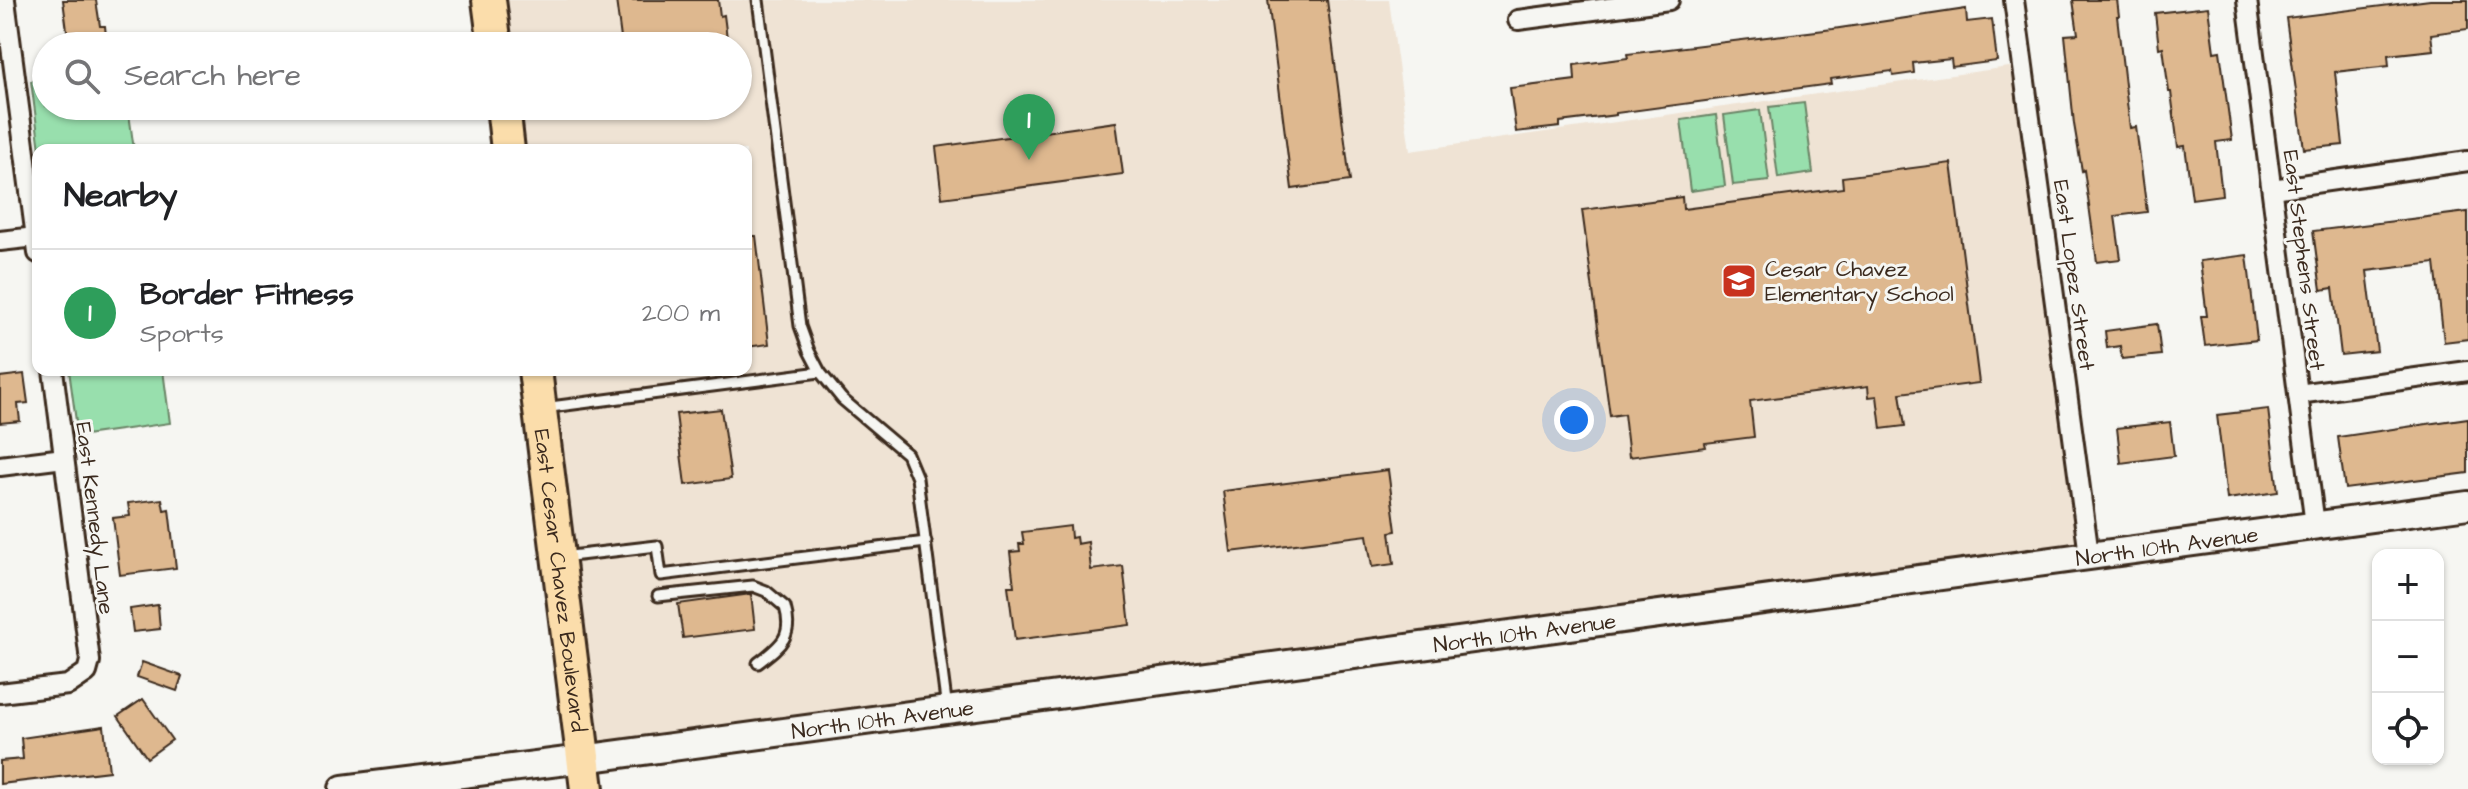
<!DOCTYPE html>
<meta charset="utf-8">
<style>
body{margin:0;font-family:"Architects Daughter",sans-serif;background:#f2f2f2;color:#202124}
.controls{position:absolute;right:24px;bottom:24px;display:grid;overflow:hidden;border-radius:16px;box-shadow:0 2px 6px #0004}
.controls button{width:72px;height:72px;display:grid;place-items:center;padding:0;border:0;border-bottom:2px solid #e0e0e0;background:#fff;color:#202124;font:40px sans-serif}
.you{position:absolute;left:1574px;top:420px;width:28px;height:28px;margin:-20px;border:6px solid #fff;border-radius:50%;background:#1a73e8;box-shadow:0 0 0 12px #1a73e833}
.badge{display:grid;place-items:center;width:52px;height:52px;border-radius:50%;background:#c8321e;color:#fff;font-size:26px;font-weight:700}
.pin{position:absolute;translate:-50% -66px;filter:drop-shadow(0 2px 4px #0008)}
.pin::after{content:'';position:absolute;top:42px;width:28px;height:24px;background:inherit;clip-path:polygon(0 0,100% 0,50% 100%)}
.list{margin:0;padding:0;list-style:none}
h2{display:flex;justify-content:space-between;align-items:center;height:104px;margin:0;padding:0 32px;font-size:34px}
h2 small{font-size:26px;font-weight:400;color:#757577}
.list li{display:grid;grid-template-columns:52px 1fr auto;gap:24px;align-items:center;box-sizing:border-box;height:128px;padding:0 32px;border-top:2px solid #e0e0e0}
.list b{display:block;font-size:30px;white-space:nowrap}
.list p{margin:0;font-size:26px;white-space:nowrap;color:#757577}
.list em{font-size:26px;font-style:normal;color:#757577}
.icon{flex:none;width:44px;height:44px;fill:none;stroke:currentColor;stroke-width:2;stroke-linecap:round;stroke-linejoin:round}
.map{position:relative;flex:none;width:2468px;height:789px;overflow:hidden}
.search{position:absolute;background:#fff;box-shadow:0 2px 6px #0004;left:32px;top:32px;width:720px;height:88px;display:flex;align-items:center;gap:20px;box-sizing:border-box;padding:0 28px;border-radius:44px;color:#757577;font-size:30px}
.panel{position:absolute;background:#fff;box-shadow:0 2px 6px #0004;left:32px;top:144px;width:720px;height:232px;border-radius:16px}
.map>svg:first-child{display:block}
.built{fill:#efe3d4}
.green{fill:#98dfad;stroke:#6a8466;stroke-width:2}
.building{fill:#deb88f;stroke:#3b2a1e;stroke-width:2}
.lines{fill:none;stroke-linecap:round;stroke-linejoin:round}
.service-casing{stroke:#3b2a1e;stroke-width:15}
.minor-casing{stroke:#3b2a1e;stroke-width:24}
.secondary-casing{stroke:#3b2a1e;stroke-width:32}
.trunk-casing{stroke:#3b2a1e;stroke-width:38}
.service{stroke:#f6f6f2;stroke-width:9}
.minor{stroke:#f6f6f2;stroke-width:18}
.secondary{stroke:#f6f6f2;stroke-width:26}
.trunk{stroke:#fbddab;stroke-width:32}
.labels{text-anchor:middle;stroke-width:6;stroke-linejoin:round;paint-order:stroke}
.street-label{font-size:22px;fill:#3b2a1e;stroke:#f6f6f2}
.poi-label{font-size:22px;fill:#3b2a1e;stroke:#f6f6f2;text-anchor:start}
</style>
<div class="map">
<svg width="2468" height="789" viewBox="0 0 2468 789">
<rect width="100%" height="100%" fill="#f6f6f2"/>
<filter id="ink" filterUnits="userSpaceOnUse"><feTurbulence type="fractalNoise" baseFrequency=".0125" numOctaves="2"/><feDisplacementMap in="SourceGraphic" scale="16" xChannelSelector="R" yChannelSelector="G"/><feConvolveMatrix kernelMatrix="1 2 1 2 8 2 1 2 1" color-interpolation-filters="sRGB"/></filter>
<g filter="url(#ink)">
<!-- built -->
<path class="built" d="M489 0H1389L1410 151 2023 65 2089 555 583 759 535 370H746V150H508L503 106H738V46H495Z"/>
<!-- green -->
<g class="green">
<path d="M46 79V106H128L134 150H40L31 81Z"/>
<path d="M1804 103 1813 173 1778 178 1769 107Z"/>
<path d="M1760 110 1769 181 1733 185 1724 115Z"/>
<path d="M1716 115 1725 186 1690 191 1681 120Z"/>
<path d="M69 370H163L170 423 78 436Z"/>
</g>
<!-- building -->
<g class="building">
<path d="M63 0H96L100 26H105L107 46H69Z"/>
<path d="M616 0H718L720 16 724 15 728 46H622Z"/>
<path d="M1268 0H1327L1350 181 1292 189Z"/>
<path d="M2073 0H2117L2119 16H2117L2130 128 2136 127 2147 212 2115 216 2121 259 2097 262 2084 170 2082 171 2074 124 2065 35 2078 34Z"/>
<path d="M2430 0H2468V29L2431 34 2433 50 2388 55 2389 66 2335 72 2343 145 2304 149 2286 18Z"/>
<path d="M2208 7 2214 52 2220 51 2232 140 2216 142 2222 195 2192 199 2185 146 2178 147 2171 92H2169L2163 47 2159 48 2155 13Z"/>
<path d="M1966 9 1967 22 1992 19 1997 61 1952 67 1951 59 1913 63 1914 73 1893 76 1892 71 1830 79 1831 84 1616 113V115L1560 122V127L1516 132 1510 88 1575 80 1574 65 1628 58 1627 54 1833 29Z"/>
<path d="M1116 122 1123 174 942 198 936 147Z"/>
<path d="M1951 163 1979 383 1900 393 1905 426 1881 429 1877 396 1869 397 1868 386 1750 401 1754 437 1705 443 1706 447 1629 457 1624 414 1610 416 1582 210 1682 197 1683 209 1843 188 1842 177Z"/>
<path d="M2468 212V339L2444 342 2435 263 2367 271 2377 351 2341 355 2333 288 2321 290 2313 231Z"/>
<path d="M746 236H756L769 344 746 347Z"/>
<path d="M2247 255 2257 340 2205 346 2201 316H2207L2200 261Z"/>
<path d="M2157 324 2161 355 2122 359 2120 346 2107 348 2105 331Z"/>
<path d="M24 374 28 403 18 404 20 421 0 423V377Z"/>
<path d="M721 409 731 479 685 485 676 414Z"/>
<path d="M2268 409 2278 492 2227 499 2217 415Z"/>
<path d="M2468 418V473L2345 489 2338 437Z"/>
<path d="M2170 422 2174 456 2121 463 2117 428Z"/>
<path d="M1388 470 1396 531 1390 532 1394 564 1372 567 1367 535 1231 552 1223 491Z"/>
<path d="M162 499 164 510 169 509 176 568 120 575 113 518 130 516 128 503Z"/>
<path d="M1070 526 1071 538 1076 537 1077 544 1088 542 1091 570 1123 566 1130 625 1015 640 1008 586H1014L1010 552 1020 551 1019 544H1024L1022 532Z"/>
<path d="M751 594 755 629 683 638 678 604Z"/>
<path d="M158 605 160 629 133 632 130 609Z"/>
<path d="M142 662 182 676 177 691 137 677Z"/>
<path d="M143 699 172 740 147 758 118 716Z"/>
<path d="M104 726 109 771 0 784V761L23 759 21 738Z"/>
</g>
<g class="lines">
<defs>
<g id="service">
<path d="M758 0 800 326 809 351 820 372 842 399 907 454 917 478 947 709"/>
<path d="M543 408 820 372"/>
<path d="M562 557 657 546 661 575 926 542"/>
<path d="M658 596 753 586 766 591 785 607C794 637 780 646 758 663"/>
</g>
<g id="minor">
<path d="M5 0 38 253"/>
<path d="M2014 0 2089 555"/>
<path d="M2247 0 2315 525"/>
<path d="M1518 20 1669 0"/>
<path d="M2272 189 2468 161"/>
<path d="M0 241 36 237"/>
<path d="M2298 394 2468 371"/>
<path d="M0 466 64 458"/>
<path d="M0 693 68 685 87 672 90 661 53 370"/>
</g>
<g id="secondary">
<path id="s1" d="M343 789 583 759 2468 505"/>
</g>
<g id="trunk">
<path d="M489 0 495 46"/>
<path d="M503 106 508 150"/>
<path id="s2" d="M535 370 587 789"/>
</g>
</defs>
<!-- service casing -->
<use href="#service" class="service-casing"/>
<!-- minor casing -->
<use href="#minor" class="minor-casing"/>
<!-- secondary casing -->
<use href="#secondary" class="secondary-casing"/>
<!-- trunk casing -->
<use href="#trunk" class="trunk-casing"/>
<!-- service -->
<use href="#service" class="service"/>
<!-- minor -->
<use href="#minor" class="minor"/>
<!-- secondary -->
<use href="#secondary" class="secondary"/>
<!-- trunk -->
<use href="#trunk" class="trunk"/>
</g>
</g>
<!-- icons -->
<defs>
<symbol id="school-square" viewBox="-11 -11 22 22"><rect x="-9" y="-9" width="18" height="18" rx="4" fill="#c8321e" stroke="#f6f6f2"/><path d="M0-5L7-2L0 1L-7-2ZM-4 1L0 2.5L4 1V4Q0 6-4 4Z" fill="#fff"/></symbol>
</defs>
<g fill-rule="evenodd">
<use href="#school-square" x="1719" y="261" width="40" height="40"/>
</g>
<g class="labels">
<!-- street labels -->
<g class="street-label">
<text transform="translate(2305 260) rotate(83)" y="8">East Stephens Street</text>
<text transform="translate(2075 275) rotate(82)" y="8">East Lopez Street</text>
<text transform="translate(96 518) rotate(83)" y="8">East Kennedy Lane</text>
<text dy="8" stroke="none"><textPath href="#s1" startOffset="1840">North 10th Avenue</textPath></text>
<text dy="8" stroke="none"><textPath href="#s2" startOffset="212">East Cesar Chavez Boulevard</textPath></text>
<text dy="8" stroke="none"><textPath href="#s1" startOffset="1192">North 10th Avenue</textPath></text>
<text dy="8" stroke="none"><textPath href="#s1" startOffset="544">North 10th Avenue</textPath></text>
</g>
<!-- poi labels -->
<g class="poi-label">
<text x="1765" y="276">Cesar Chavez<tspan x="1765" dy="25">Elementary School</tspan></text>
</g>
</g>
</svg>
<div class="controls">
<button>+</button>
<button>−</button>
<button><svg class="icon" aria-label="locate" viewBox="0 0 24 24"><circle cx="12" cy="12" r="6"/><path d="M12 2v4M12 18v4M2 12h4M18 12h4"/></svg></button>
</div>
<div class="you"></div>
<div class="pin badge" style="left:1029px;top:160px;background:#2e9e5b">1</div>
<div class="search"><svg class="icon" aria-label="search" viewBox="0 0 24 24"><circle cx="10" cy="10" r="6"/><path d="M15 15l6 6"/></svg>Search here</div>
<section class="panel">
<h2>Nearby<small></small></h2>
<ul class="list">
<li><span class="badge" style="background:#2e9e5b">1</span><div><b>Border Fitness</b><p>Sports</p></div><em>200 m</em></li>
</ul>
</section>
</div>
